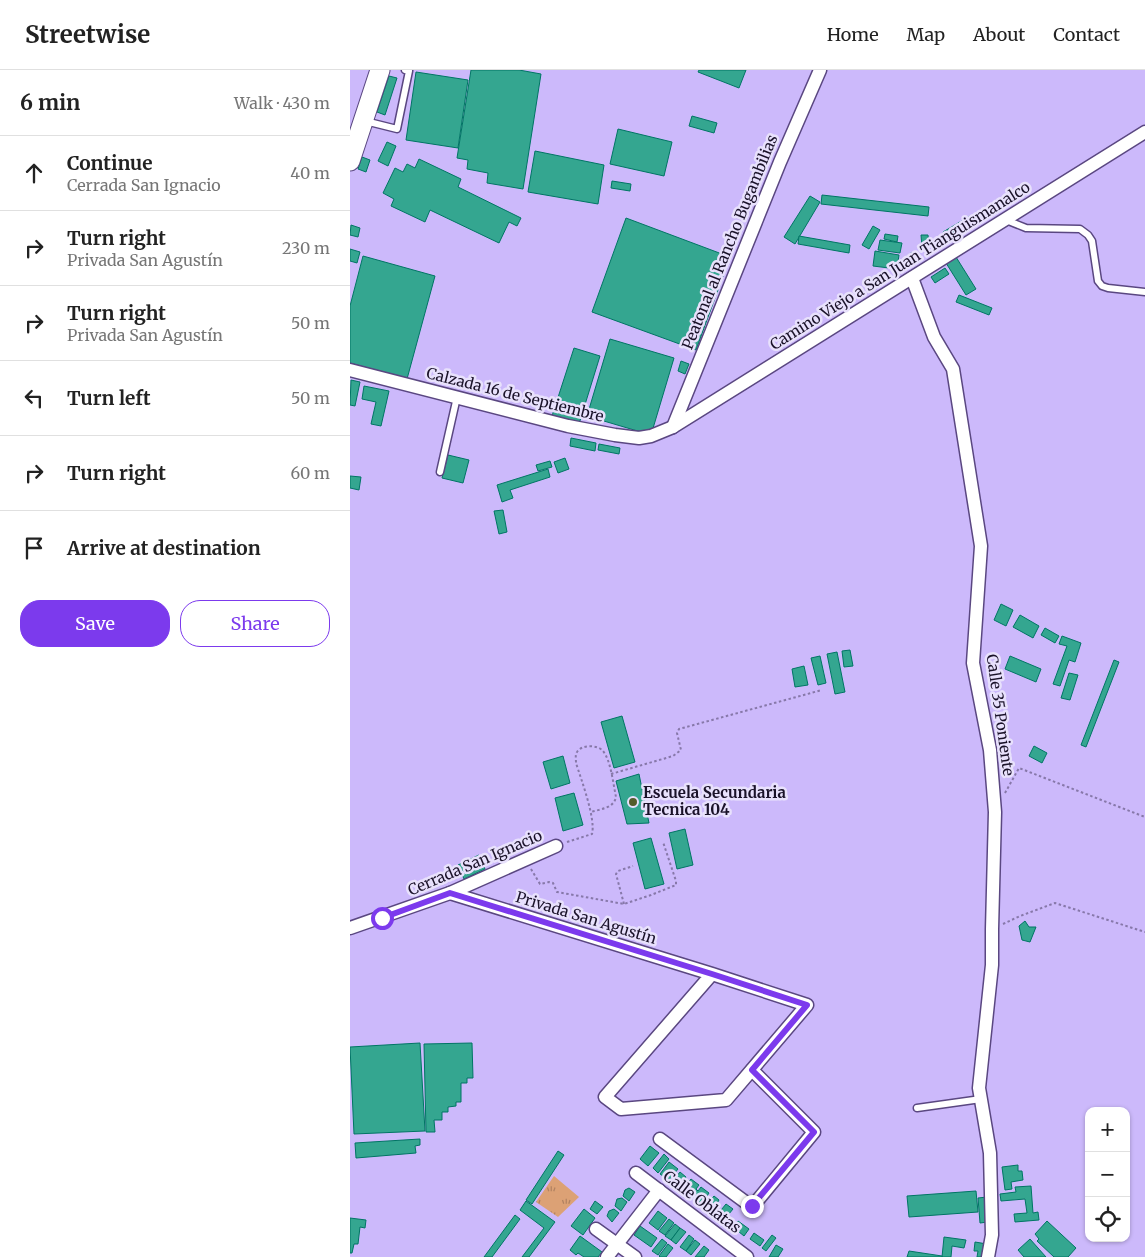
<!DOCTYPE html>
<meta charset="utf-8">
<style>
body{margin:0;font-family:Merriweather,serif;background:#f6f6f6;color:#222}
.controls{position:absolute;right:15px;bottom:15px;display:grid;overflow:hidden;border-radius:10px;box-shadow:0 1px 4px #0004}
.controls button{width:45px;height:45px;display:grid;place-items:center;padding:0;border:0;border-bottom:1px solid #e0e0e0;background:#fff;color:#222;font:25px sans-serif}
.stop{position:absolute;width:15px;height:15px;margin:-11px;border:4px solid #7c3aed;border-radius:50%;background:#fff}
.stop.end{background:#7c3aed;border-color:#fff;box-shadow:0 1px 5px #0008}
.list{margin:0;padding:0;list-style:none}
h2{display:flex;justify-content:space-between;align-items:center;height:65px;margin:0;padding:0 20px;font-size:21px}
h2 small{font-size:16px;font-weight:400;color:#767676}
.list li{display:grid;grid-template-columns:32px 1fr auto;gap:15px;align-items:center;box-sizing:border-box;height:75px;padding:0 20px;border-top:1px solid #e0e0e0}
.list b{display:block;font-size:19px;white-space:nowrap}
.list p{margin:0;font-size:16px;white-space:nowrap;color:#767676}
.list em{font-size:16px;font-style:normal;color:#767676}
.actions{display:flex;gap:10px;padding:15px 20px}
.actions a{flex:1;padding:11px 0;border:1px solid #7c3aed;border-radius:20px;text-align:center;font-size:18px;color:#7c3aed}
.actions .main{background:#7c3aed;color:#fff}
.icon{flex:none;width:28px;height:28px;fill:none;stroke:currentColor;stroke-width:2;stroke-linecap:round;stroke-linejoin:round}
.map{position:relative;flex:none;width:795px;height:1187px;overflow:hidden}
header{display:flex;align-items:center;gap:30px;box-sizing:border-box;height:70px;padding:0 25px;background:#fff;border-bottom:1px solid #e0e0e0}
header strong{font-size:24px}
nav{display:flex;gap:28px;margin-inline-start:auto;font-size:18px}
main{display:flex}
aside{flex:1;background:#fff}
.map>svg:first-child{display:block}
.grass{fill:url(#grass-tufts)}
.building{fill:#34a690;stroke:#007564}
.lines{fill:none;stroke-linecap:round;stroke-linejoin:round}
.lane-casing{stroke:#5a4781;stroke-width:9}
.street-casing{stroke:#5a4781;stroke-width:15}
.secondary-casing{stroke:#5a4781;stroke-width:21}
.path{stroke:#8778a9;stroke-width:2;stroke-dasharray:2.5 2.5;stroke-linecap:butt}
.lane{stroke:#fff;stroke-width:6}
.street{stroke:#fff;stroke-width:12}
.secondary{stroke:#fff;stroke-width:19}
.route{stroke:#7c3aed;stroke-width:6}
.poi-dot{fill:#535c2b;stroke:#e8e1fc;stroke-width:2}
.labels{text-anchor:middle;stroke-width:5;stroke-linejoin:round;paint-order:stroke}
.street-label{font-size:15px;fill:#1a1229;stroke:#e8e1fc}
.poi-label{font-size:15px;font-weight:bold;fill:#1a1229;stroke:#e8e1fc;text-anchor:start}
</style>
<header>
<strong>Streetwise</strong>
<nav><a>Home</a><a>Map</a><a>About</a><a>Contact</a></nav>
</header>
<main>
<aside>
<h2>6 min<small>Walk · 430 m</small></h2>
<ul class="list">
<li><svg class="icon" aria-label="ahead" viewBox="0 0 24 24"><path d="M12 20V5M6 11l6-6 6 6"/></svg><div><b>Continue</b><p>Cerrada San Ignacio</p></div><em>40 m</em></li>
<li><svg class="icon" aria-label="right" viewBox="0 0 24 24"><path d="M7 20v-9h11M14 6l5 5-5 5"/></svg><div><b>Turn right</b><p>Privada San Agustín</p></div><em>230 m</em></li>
<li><svg class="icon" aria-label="right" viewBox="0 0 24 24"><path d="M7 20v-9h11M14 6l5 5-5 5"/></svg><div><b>Turn right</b><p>Privada San Agustín</p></div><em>50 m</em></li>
<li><svg class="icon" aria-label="left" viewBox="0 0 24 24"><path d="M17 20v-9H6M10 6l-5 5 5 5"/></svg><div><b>Turn left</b></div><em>50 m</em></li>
<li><svg class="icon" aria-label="right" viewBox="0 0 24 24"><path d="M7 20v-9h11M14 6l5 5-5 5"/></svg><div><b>Turn right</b></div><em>60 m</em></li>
<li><svg class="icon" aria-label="arrive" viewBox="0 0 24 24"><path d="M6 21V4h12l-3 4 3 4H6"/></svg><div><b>Arrive at destination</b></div></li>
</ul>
<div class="actions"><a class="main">Save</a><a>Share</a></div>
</aside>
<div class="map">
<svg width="795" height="1187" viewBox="0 0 795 1187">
<defs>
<pattern id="grass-tufts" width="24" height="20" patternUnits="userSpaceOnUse" patternTransform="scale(1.25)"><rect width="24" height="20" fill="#dca175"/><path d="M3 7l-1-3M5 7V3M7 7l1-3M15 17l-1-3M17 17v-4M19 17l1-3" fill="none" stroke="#b28260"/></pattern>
</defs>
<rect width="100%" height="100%" fill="#ccb9fb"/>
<!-- grass -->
<path class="grass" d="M204 1106 229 1127 208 1147 186 1132Z"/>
<!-- building -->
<g class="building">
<path d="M121 0H169L191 4 173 119 137 113 138 103 117 99 118 90 107 88Z"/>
<path d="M349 0H396L389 18 348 2Z"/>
<path d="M66 2 118 10 108 78 56 70Z"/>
<path d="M39 6 47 8 35 45 27 42Z"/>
<path d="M342 46 367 53 364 63 339 56Z"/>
<path d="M268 59 322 72 314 106 260 94Z"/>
<path d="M37 72 46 76 38 96 28 91Z"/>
<path d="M185 81 254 95 248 134 178 122Z"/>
<path d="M12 87 20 90 16 102 8 99Z"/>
<path d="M69 89 111 109 108 117 171 148 167 156 159 152 149 173 80 140 75 152 41 136 44 129 33 123 45 98 53 102 57 94 65 98Z"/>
<path d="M262 111 281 114 280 121 261 118Z"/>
<path d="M472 125 579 137 578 146 471 134Z"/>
<path d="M460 126 470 132 445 174 434 167Z"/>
<path d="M620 146 626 155 599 171 593 162Z"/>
<path d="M276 148 380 187 346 280 242 242Z"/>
<path d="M1 155 10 158 8 167 0 165Z"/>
<path d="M523 156 530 160 519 179 512 175Z"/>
<path d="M535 164 548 166 547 172 534 169Z"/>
<path d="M571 165H578L579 176 572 177Z"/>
<path d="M449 166 500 175 499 183 448 174Z"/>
<path d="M530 170 552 173 550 183 528 180Z"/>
<path d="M0 179 10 182 7 193 0 191Z"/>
<path d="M525 181 549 185 547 199 523 196Z"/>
<path d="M562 182 567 187 555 197 551 192Z"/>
<path d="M13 186 85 206 57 309 0 293V236Z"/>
<path d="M606 187 626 219 616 225 596 193Z"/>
<path d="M595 198 599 204 585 213 581 207Z"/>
<path d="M609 225 642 238 639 245 606 232Z"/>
<path d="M260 269 324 288 301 365 237 346Z"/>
<path d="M224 278 250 286 229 354 202 346Z"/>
<path d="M331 291 339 294 335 304 328 301Z"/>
<path d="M1 310 10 312 5 336 0 335Z"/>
<path d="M14 316 39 321 31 356 21 354 26 332 12 329Z"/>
<path d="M221 368 246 373 245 381 220 376Z"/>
<path d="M249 374 270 378 269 384 248 380Z"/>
<path d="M98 385 119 390 113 413 92 408Z"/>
<path d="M215 388 219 399 208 403 204 392Z"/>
<path d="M200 391 202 397 188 401 186 395Z"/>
<path d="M198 399 200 407 160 420 163 428 152 432 147 415Z"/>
<path d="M0 406 11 407 9 420 0 418Z"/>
<path d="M153 440 157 462 149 464 144 441Z"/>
<path d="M651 534 663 540 656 556 644 550Z"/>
<path d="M670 545 689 556 683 568 663 557Z"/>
<path d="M695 558 709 566 705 573 691 565Z"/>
<path d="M712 566 731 573 725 592 719 590 710 616 703 614 717 576 709 574Z"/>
<path d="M500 580 503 596 494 597 492 581Z"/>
<path d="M487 582 495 622 485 624 477 584Z"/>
<path d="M470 586 476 613 468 615 461 588Z"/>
<path d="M660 586 691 599 686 612 655 599Z"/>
<path d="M764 590 769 592 736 677 731 675Z"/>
<path d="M454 596 458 615 445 617 442 599Z"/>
<path d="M719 603 728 605 720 630 711 628Z"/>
<path d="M272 646 285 692 264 698 251 652Z"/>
<path d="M684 676 697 683 692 693 679 686Z"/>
<path d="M213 686 220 713 201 719 193 692Z"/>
<path d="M289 704 299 753 277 754 266 711Z"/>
<path d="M224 723 233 755 213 761 205 728Z"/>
<path d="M335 759 343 795 327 799 319 763Z"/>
<path d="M301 768 314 814 295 819 283 773Z"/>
<path d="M129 785 135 799 114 809 108 795Z"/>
<path d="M675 851 679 857H686L680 872 672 870 669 856Z"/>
<path d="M70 973 75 1061 4 1064 0 977Z"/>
<path d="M122 973 123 1008H117V1013H111V1032H106V1036L98 1037V1042H92V1050H84L85 1062H76L74 974Z"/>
<path d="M70 1069V1075L65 1076 66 1083 6 1088 5 1073Z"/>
<path d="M300 1076 309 1083 298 1096 290 1089Z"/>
<path d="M208 1081 214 1085 182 1134 176 1130Z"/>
<path d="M314 1084 319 1089 308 1103 303 1098Z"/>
<path d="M319 1092 328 1099 319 1110 310 1104Z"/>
<path d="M668 1095V1101H672L673 1110 661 1112 662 1119 655 1120 652 1097Z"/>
<path d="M330 1102 336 1107 334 1110 337 1113 341 1109 349 1115 346 1119 348 1121 351 1117 359 1123 357 1126 359 1128 353 1135 323 1111Z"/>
<path d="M681 1116 683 1143 688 1142 689 1150 665 1152 664 1144 677 1143 675 1129 651 1131 650 1124 666 1122 665 1117Z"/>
<path d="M279 1118 285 1122 279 1131 273 1126 275 1120Z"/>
<path d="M626 1121 628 1142 559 1147 557 1126Z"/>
<path d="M364 1126 369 1130 366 1135 369 1138 366 1143 355 1136Z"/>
<path d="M637 1127 638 1152 630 1153 628 1128Z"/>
<path d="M272 1128 277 1132 271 1141 265 1136 267 1129Z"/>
<path d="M176 1131 205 1152 179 1187H172L194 1158 170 1140Z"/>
<path d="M245 1131 253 1137 247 1144 240 1139Z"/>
<path d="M376 1134 383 1139 374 1150 367 1145Z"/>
<path d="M234 1139 245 1148 233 1165 221 1156Z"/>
<path d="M264 1139 269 1143 262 1152 257 1146 259 1141Z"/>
<path d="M308 1141 317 1148 308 1160 299 1153Z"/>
<path d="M165 1145 170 1149 142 1187H134Z"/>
<path d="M0 1148 16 1150 15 1158 10 1157 8 1174H4L2 1183H0Z"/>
<path d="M319 1149 324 1153 315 1165 309 1161Z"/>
<path d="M388 1151 399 1159 394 1166 383 1157Z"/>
<path d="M697 1151 726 1178 718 1187H704L687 1171 689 1169 685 1164Z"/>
<path d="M325 1154 330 1158 321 1170 315 1166Z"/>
<path d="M290 1156 307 1168 301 1177 284 1165Z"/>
<path d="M330 1158 336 1162 326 1174 321 1170Z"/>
<path d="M404 1163 414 1170 410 1176 400 1169Z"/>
<path d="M339 1165 344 1169 336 1181 330 1177Z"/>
<path d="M422 1165 426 1168 416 1181 412 1178Z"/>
<path d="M230 1166 252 1182 248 1187H234L228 1183 226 1185 220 1180Z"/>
<path d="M594 1167 616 1170 614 1178 602 1176 601 1187H592Z"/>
<path d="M312 1169 317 1173 308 1185 302 1181Z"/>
<path d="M680 1169 696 1187H674L668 1180Z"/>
<path d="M345 1170 350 1174 341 1185 336 1181Z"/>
<path d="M625 1172 637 1174 635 1187H627L628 1181H624Z"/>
<path d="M318 1174 323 1178 316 1187H310L309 1186Z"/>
<path d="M426 1175 433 1179 428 1187H419Z"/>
<path d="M354 1176 359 1180 354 1187H345Z"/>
<path d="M559 1181 592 1186V1187H557Z"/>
</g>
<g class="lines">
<defs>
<g id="lane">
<path d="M15 51 47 59 59 1 55 0"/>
<path d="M656 150 676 158 730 159 738 165 742 171 748 211 752 216 758 218 795 222"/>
<path d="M90 402 107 327"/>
<path d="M567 1038 631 1029"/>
</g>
<g id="street">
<path d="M562 208 584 267 603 299 631 476 623 593 640 680 645 742 642 859V895L629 1018 640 1083 642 1165 638 1187"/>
<path d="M0 300 218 356 265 365 289 368 301 366 323 357 795 62"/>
<path d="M323 357 430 92 470 0"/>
<path d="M100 823 362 904 457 935 376 1030 271 1039 255 1027 362 904"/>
<path d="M0 858 100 823 206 776"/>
<path d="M310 1069 402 1137 464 1062 402 1000"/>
<path d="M286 1103 397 1187"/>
<path d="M246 1159 285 1187"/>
<path d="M257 1187 309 1120"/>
</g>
<path id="secondary" d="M0 91 30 0"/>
</defs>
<!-- lane casing -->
<use href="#lane" class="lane-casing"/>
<!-- street casing -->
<use href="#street" class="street-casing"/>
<!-- secondary casing -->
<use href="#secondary" class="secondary-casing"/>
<!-- path -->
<g class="path">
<path d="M261 704 323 686 331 680 327 663 329 659 472 620"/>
<path d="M655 723 669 698 795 747"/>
<path d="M217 772 242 764C246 749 231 709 226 693 226 689 225 685 227 682 232 674 248 675 253 681 261 691 263 713 266 727 264 738 251 739 241 742"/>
<path d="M181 799 190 814 199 812 203 813 207 822 274 834 301 825 326 815V811L313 772"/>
<path d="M274 834 266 804 268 801 283 796"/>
<path d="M653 854 670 846 705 833 795 862"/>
</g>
<!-- lane -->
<use href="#lane" class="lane"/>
<!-- street -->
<use href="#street" class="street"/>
<!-- secondary -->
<use href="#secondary" class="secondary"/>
</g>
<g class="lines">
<!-- route -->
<path class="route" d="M32 848 100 823 362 904 457 935 402 1000 464 1062 402 1136"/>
</g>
<!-- markers -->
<circle class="poi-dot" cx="283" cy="732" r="5"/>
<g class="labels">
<!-- street labels -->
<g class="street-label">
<text transform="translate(380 172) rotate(-68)" y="5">Peatonal al Rancho Bugambilias</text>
<text transform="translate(550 196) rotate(-32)" y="5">Camino Viejo a San Juan Tianguismanalco</text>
<text transform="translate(165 325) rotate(14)" y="5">Calzada 16 de Septiembre</text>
<text transform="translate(650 645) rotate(82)" y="5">Calle 35 Poniente</text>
<text transform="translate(125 793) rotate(-23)" y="5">Cerrada San Ignacio</text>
<text transform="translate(236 848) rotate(17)" y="5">Privada San Agustín</text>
<text transform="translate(352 1132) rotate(37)" y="5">Calle Oblatas</text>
</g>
<!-- poi labels -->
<g class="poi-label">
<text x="293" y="728">Escuela Secundaria<tspan x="293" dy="17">Tecnica 104</tspan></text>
</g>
</g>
</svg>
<div class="controls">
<button>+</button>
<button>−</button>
<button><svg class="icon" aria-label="locate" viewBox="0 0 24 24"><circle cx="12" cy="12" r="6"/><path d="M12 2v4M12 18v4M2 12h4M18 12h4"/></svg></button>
</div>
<div class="stop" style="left:32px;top:848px"></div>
<div class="stop end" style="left:402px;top:1136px"></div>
</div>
</main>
